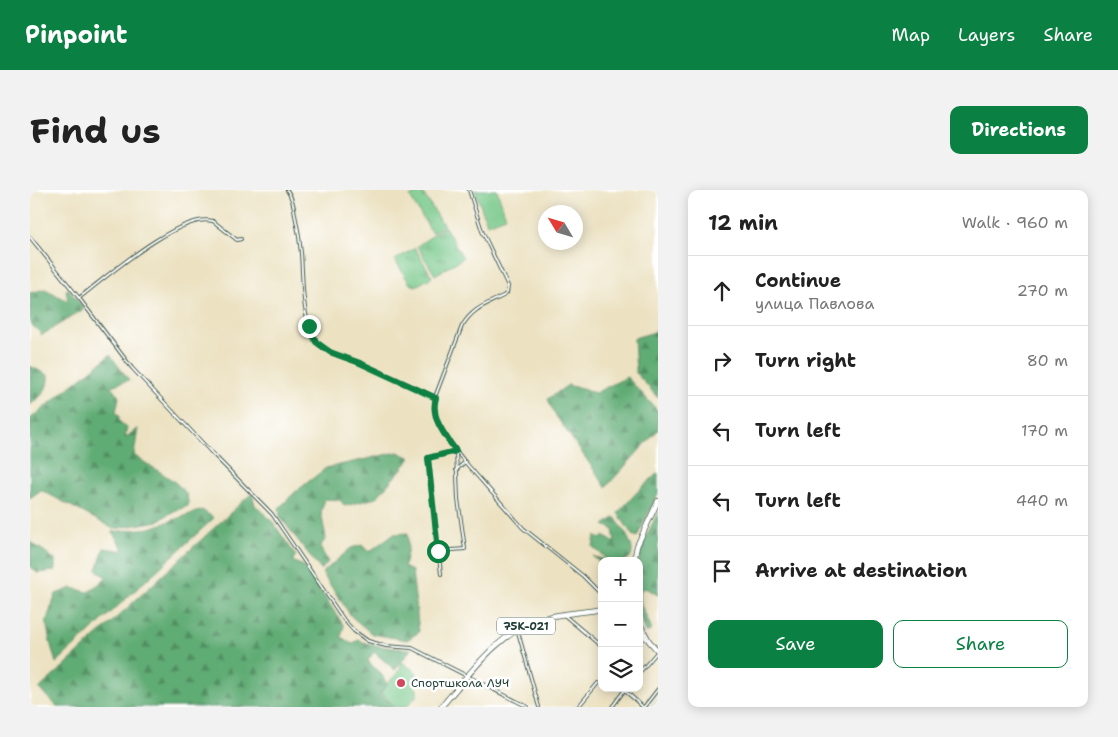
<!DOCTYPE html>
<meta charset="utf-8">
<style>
body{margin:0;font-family:"Shantell Sans",sans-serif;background:#f2f2f2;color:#222}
.controls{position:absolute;right:15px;bottom:15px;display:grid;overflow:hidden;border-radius:10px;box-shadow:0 2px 12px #0003}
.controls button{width:45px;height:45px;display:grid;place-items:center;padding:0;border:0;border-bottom:1px solid #e0e0e0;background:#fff;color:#222;font:25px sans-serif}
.compass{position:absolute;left:508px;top:15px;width:45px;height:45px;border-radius:50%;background:#fff;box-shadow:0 2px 12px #0003;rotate:308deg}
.stop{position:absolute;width:15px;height:15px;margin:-11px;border:4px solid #0b8043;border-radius:50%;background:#fff}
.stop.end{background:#0b8043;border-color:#fff;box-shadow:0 1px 5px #0008}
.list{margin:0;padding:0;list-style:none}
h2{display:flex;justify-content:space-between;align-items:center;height:65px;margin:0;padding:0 20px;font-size:21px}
h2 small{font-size:16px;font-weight:400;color:#767676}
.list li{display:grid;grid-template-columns:32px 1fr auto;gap:15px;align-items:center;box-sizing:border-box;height:70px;padding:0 20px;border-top:1px solid #e0e0e0}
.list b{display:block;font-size:19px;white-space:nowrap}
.list p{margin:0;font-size:16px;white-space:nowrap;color:#767676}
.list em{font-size:16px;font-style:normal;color:#767676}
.actions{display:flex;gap:10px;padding:15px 20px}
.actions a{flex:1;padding:11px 0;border:1px solid #0b8043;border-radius:10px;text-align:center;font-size:18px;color:#0b8043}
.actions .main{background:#0b8043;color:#fff}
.icon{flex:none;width:28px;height:28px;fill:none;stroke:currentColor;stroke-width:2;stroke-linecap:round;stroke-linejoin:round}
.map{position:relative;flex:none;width:628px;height:517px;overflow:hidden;border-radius:10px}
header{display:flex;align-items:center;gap:30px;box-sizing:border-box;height:70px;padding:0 25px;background:#0b8043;color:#fff}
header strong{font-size:24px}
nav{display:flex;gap:28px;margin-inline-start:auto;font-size:18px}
.intro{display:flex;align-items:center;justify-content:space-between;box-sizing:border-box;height:120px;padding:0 30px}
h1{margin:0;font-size:35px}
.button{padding:12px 22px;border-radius:10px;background:#0b8043;color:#fff;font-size:18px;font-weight:700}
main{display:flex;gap:30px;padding:0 30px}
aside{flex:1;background:#fff;border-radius:10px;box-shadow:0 2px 12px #0003}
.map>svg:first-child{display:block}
.grass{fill:url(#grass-tufts);stroke:#4a825e}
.forest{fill:url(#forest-firs);stroke:#407454}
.park{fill:#76c788;stroke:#4a825e}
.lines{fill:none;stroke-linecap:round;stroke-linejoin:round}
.stream{stroke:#46b6bf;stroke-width:1}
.minor-casing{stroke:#3e5649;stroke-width:4}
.primary-casing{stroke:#3e5649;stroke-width:6}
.minor{stroke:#fff;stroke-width:2}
.primary{stroke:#fff;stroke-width:4.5}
.route{stroke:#0b8043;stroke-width:6}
.poi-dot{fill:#d1495b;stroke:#fff;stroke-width:2}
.labels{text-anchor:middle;stroke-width:5;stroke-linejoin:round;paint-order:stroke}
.shield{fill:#fff;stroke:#627771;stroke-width:1}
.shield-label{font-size:11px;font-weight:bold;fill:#1f3d34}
.poi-label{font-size:12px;fill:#1f3d34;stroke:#fff;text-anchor:start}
</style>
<header>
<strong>Pinpoint</strong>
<nav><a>Map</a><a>Layers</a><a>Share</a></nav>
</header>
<div class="intro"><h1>Find us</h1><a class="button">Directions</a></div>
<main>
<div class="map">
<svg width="628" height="517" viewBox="0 0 628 517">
<defs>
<pattern id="grass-tufts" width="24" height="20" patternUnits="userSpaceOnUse" patternTransform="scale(1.25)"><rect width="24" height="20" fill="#76c788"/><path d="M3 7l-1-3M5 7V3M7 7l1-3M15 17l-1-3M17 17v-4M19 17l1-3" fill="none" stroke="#60a370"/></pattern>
<pattern id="forest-firs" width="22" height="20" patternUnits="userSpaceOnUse" patternTransform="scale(1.25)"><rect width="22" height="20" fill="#60ac74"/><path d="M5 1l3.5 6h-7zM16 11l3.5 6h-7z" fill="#4f8d60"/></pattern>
</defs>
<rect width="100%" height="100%" fill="#fff"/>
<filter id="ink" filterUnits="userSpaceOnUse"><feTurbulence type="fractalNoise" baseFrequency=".02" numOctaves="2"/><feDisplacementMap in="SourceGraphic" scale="10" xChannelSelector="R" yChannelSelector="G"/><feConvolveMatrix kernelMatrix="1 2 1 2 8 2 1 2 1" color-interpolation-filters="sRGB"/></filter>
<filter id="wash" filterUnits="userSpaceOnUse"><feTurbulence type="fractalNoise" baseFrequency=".0096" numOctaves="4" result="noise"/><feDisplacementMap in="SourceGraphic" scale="20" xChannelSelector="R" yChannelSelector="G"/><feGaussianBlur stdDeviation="1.12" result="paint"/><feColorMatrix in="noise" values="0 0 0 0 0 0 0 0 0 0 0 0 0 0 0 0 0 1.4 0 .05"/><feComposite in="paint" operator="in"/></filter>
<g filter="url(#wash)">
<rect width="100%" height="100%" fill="#ece2c2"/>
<!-- grass -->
<g class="grass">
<path d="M389 0H391L414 36 402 43 380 7Z"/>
<path d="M415 37 433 68 405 85 387 56Z"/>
<path d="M385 58 402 87 386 96 380 94 365 70Z"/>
</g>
<!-- forest -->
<g class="forest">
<path d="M15 99 38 111 36 100 39 99 54 119 12 145 0 133V103Z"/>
<path d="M628 141V208L606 183 604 148Z"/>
<path d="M80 165 99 190 81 196 89 207 86 222 89 225V231L97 238 95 248 108 238 104 265C118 276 148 290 156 304 158 307 158 312 158 316L144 321 128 331 84 339 11 300 0 308V229Z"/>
<path d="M0 176 18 185C19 199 11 207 0 215Z"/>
<path d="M597 187 628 221V240L576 297 524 223 518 209 538 195 565 203Z"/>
<path d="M368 262 381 268 346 308 315 316 310 310 295 309 291 322 296 348 290 357 298 372 291 380 250 327 249 318 264 303 296 278Z"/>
<path d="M628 283V303L607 347 602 345 588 323 610 299Z"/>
<path d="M222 303 225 315 243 332 266 366 263 369 264 372 274 376 314 436 311 447 322 454 328 450C346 457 362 458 381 459L365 480 344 462 338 470 340 474 350 482 357 494 350 503 364 517H28L9 499Z"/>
<path d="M172 320 184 328 26 473 20 452 16 432 26 404 42 398 58 402 77 388 67 380 74 358 94 361 91 355 82 342 120 338Z"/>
<path d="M628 322V405L615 398 610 401 611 415 622 439 619 442H616L609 425 608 371 614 351Z"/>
<path d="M585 327C591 337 615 366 593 371 586 372 578 371 572 371V374L562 366 572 369 576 368 563 357 565 346 570 349 574 346 585 353 583 339 574 335Z"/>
<path d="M378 343V358L374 377 382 381 389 442 377 450 342 444 321 426 292 383 321 358 332 355 339 362 363 344Z"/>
<path d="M0 352 14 361 25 370V381L7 383 0 376Z"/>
</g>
<!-- park -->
<g class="park">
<path d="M445 0H467L476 27 457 34Z"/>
<path d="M372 472 387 483 383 495 387 499V505L376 517H365L351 502 370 479Z"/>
</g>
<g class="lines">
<!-- stream -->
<path class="stream" d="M621 517 628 509"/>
</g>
</g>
<g filter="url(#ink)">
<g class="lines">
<defs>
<g id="minor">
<path d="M257 0C262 7 264 16 265 25 268 38 270 51 271 63 273 87 271 138 290 155 302 166 318 168 332 174 357 184 381 196 405 207"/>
<path d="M439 0 452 41 478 96 477 103 473 106C455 115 443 118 432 136L405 207 404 218 406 229 418 250 435 272 493 338 553 386 572 405"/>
<path d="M0 47 49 108 102 178 181 262 242 324 314 430 324 441 338 451 356 456 382 458 498 517"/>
<path d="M49 108C75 88 150 22 183 31L207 50 211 49"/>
<path d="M426 280 435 272"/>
<path d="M409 361 435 359 428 309 426 261"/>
<path d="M411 384 398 268 426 261"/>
<path d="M534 425 572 457"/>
<path d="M488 442 509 517"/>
<path d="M609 483 628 461"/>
<path d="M592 498 613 517"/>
<path d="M548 517 568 493"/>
<path d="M582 517 596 498"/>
<path d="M614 517 628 499"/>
</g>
<g id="primary">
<path d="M604 371 607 356 628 311"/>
<path d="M609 432 619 451 628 461"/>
<path d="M609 443 616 448"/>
<path d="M411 517C440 484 467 443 511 429 530 423 552 423 572 419"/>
</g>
</defs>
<!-- minor casing -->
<use href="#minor" class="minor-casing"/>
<!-- primary casing -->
<use href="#primary" class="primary-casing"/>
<!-- minor -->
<use href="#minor" class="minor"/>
<!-- primary -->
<use href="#primary" class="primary"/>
</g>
</g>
<g class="lines" filter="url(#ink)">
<!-- route -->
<path class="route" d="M279 136 286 152 300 162 330 173 406 208C400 228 415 245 426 261L398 268 408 361"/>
</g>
<!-- markers -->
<circle class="poi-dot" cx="371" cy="493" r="5"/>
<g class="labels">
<!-- shield labels -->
<rect class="shield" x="467" y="427.5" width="58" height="17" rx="4"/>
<g class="shield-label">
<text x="496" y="440">75К-021</text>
</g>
<!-- poi labels -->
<g class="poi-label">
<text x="381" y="497">Спортшкола ЛУЧ</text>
</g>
</g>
</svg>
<div class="controls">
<button>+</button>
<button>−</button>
<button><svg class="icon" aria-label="layers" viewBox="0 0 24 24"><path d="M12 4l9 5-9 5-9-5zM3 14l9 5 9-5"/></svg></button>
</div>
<svg class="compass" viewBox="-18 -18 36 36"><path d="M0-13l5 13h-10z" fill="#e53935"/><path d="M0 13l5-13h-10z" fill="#767676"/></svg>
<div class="stop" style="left:408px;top:361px"></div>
<div class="stop end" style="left:279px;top:136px"></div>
</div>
<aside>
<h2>12 min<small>Walk · 960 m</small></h2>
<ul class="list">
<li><svg class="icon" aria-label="ahead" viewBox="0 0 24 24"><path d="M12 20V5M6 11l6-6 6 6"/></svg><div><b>Continue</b><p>улица Павлова</p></div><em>270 m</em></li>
<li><svg class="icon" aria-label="right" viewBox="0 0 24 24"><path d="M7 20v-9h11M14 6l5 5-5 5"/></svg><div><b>Turn right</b></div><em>80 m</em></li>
<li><svg class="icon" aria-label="left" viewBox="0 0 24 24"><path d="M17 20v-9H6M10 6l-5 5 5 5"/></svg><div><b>Turn left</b></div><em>170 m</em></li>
<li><svg class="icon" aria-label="left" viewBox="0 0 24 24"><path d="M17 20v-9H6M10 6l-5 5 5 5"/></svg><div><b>Turn left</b></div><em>440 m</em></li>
<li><svg class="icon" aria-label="arrive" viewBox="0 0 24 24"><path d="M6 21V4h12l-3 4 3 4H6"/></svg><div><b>Arrive at destination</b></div></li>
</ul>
<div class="actions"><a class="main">Save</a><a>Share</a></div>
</aside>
</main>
